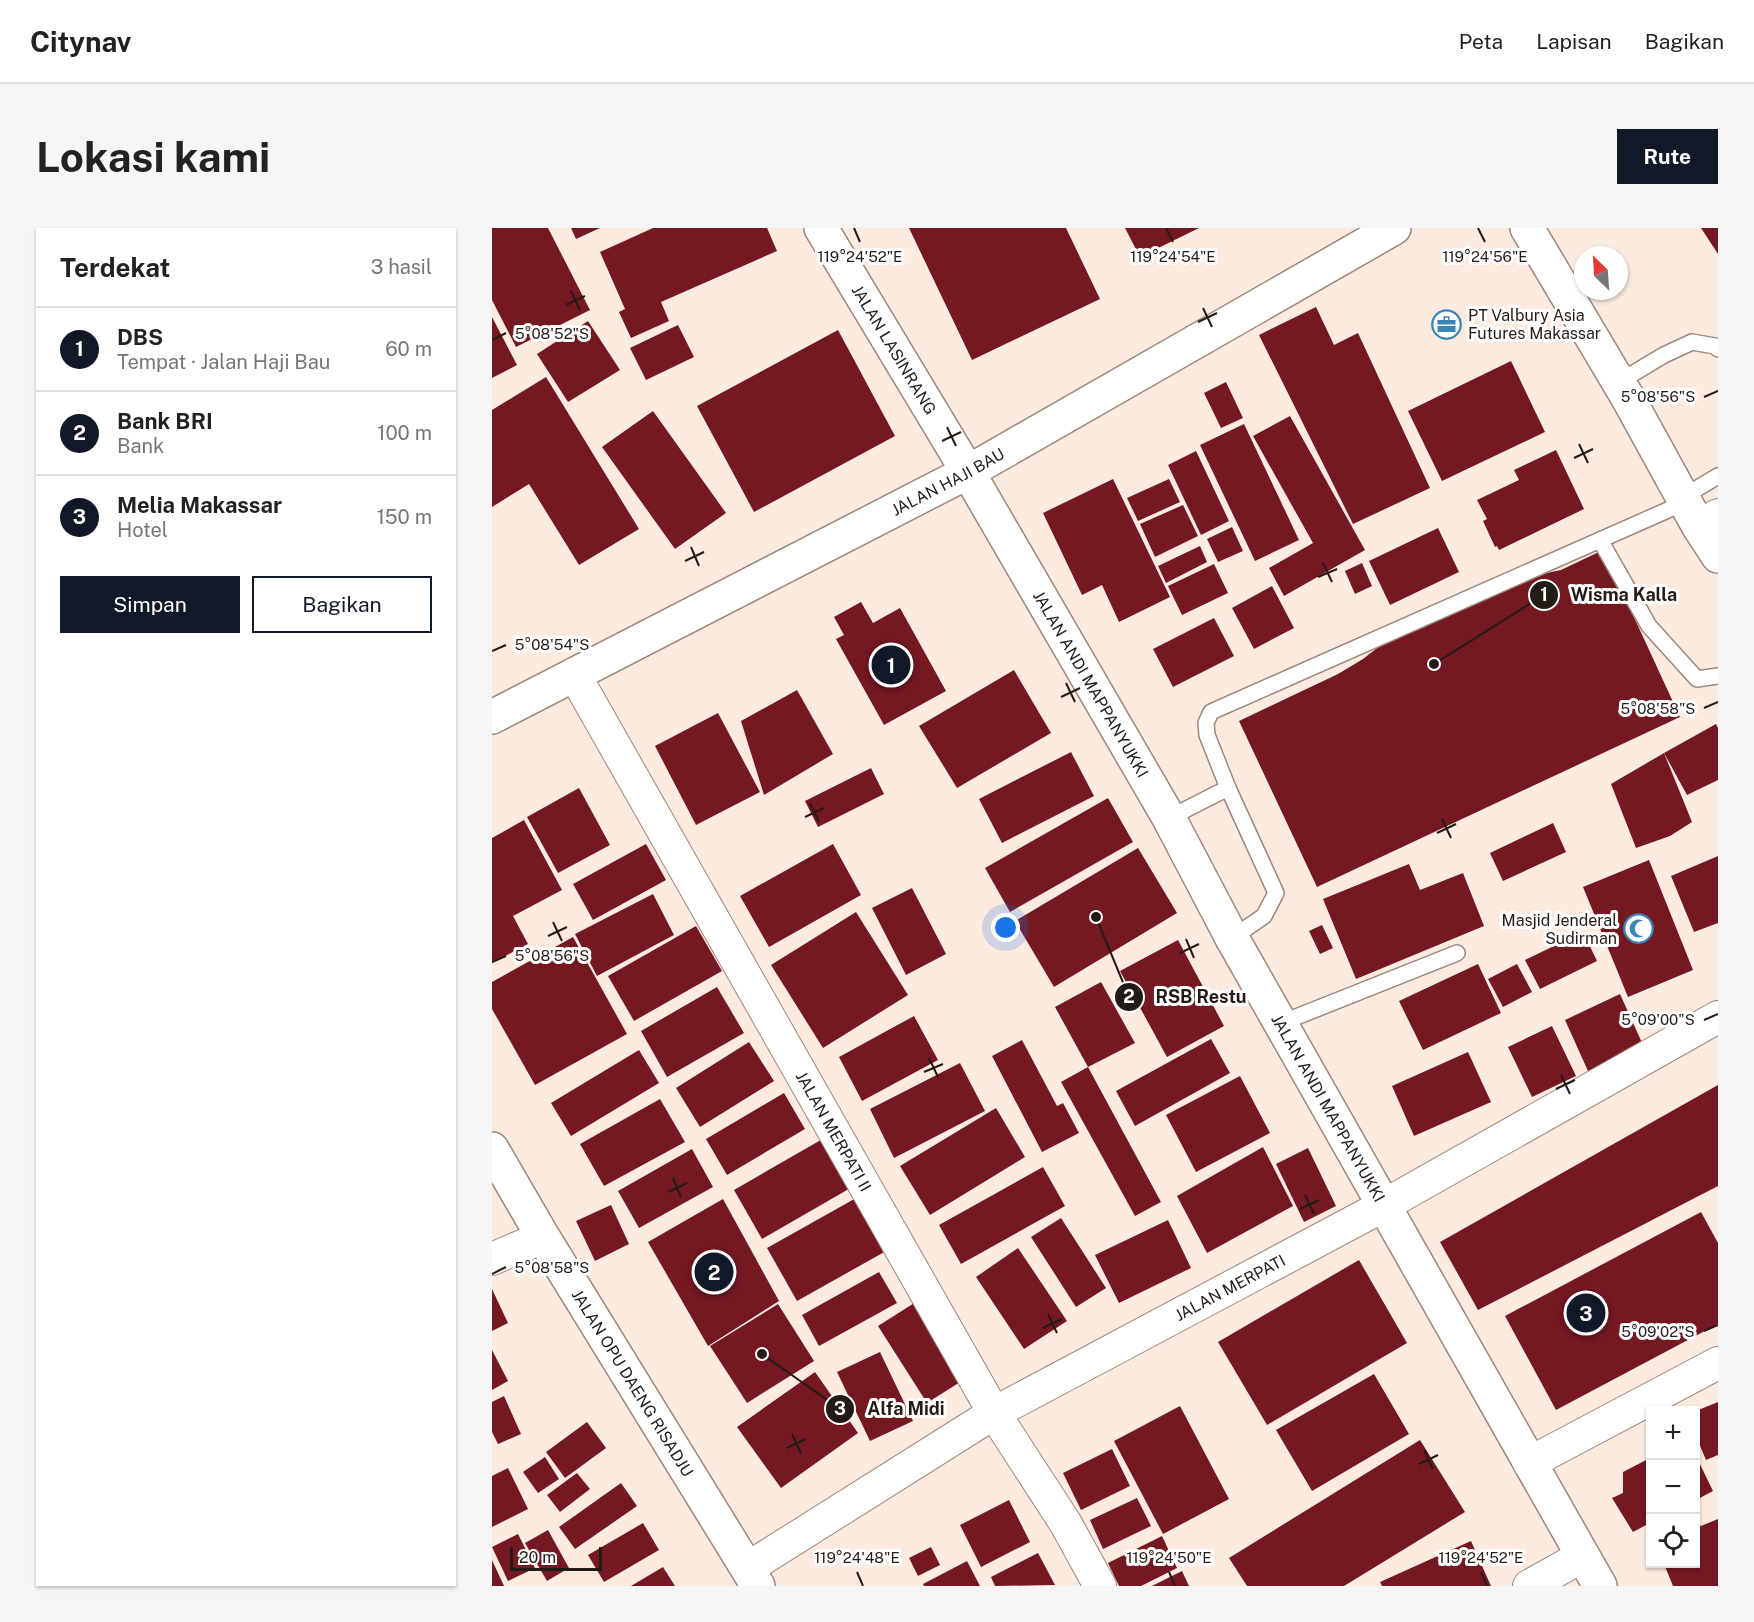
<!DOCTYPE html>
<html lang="id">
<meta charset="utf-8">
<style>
body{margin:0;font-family:"Public Sans",sans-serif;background:#f6f6f6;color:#222}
.controls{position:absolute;right:18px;bottom:18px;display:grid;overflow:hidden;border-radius:0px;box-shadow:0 2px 4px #0004}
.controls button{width:54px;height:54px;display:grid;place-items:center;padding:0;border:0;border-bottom:2px solid #e0e0e0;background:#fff;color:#222;font:30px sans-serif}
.compass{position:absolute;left:1082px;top:18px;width:54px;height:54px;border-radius:50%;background:#fff;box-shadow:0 2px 4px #0004;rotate:335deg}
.scale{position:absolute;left:18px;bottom:15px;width:92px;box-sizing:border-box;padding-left:6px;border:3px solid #231b16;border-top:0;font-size:16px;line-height:21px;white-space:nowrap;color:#231b16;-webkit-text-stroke:4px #fff;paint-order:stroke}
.you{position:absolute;left:514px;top:700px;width:21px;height:21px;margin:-15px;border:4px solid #fff;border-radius:50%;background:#1a73e8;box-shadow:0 0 0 9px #1a73e833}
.badge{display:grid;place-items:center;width:39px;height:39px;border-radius:50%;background:#111827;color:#fff;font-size:20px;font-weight:700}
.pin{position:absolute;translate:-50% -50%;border:3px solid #fff;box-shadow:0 2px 6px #0006}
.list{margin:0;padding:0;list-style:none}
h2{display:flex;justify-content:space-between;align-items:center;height:78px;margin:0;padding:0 24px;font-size:26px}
h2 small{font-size:20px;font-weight:400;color:#767676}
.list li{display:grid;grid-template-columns:39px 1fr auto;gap:18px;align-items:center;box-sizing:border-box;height:84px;padding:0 24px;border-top:2px solid #e0e0e0}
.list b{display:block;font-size:22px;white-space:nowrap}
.list p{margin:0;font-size:20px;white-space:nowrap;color:#767676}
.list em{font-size:20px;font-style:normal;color:#767676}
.actions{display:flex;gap:12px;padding:18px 24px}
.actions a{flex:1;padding:14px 0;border:2px solid #111827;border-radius:0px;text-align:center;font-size:21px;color:#111827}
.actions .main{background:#111827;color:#fff}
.icon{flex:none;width:33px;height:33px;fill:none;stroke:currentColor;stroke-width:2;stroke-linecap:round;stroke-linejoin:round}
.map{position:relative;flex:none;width:1226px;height:1358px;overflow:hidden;border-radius:0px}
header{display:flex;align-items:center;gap:36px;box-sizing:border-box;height:84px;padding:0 30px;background:#fff;border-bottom:2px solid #e0e0e0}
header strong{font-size:28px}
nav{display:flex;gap:33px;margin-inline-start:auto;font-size:21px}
.intro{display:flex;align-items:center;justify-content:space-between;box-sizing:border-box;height:144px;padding:0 36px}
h1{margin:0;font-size:42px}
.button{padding:15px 27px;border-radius:0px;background:#111827;color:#fff;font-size:21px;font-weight:700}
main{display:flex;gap:36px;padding:0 36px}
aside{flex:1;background:#fff;border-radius:0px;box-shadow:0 2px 4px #0004}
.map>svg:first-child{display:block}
.building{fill:#741822}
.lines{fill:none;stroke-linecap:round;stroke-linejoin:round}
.lane-casing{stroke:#9c887a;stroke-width:18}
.street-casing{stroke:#9c887a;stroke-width:34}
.secondary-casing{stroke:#9c887a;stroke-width:36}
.primary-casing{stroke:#9c887a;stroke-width:36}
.lane{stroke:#fff;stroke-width:15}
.street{stroke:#fff;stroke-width:32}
.secondary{stroke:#fff;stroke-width:33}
.primary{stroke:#fff;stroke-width:33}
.ticks{fill:none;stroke:#231b16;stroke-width:2}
.labels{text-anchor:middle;stroke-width:6;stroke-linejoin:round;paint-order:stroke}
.poi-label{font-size:16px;fill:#231b16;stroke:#fff;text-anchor:start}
.street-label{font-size:16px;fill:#231b16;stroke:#fff}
.ticks-label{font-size:15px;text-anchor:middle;fill:#231b16;stroke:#fff;stroke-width:6;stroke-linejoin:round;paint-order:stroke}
.leader{fill:none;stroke:#231b16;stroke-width:2}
.callout-dot{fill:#231b16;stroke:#fff;stroke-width:2}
.mark-label{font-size:18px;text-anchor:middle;font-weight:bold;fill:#fff}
.callout-label{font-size:18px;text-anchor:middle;font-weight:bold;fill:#231b16;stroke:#fff;stroke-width:6;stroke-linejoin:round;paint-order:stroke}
</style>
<header>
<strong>Citynav</strong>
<nav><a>Peta</a><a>Lapisan</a><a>Bagikan</a></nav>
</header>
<div class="intro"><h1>Lokasi kami</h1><a class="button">Rute</a></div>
<main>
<aside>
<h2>Terdekat<small>3 hasil</small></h2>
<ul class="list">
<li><span class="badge">1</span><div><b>DBS</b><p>Tempat · Jalan Haji Bau</p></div><em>60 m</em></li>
<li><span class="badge">2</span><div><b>Bank BRI</b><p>Bank</p></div><em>100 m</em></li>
<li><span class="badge">3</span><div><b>Melia Makassar</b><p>Hotel</p></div><em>150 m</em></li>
</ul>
<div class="actions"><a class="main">Simpan</a><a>Bagikan</a></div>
</aside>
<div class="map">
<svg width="1226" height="1358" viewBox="0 0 1226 1358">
<rect width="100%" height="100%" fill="#fdebe0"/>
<!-- building -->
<g class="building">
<path d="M0 0H56L98 82 24 119 0 72Z"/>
<path d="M79 0H108L84 11Z"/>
<path d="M161 0H275L285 23 169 74 177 93 139 110 127 84 133 81 108 24Z"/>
<path d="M417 0H574L608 71 480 132Z"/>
<path d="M633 0H707L648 29Z"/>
<path d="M1209 0H1226V26Z"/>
<path d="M824 79 842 117 866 105 938 260 861 296 767 107Z"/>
<path d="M0 89 25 137 0 150Z"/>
<path d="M96 93 128 142 76 174 45 126Z"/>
<path d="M186 97 202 129 154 152 138 120Z"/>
<path d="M346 102 403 208 262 284 205 178Z"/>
<path d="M1019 133 1053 204 950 253 916 183Z"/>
<path d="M54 149 147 301 87 337 37 256 0 279V182Z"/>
<path d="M734 154 751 190 729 200 712 165Z"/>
<path d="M161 183 234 285 183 321 110 219Z"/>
<path d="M798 188 873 322 792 368 777 340 821 315 761 208Z"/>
<path d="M752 196 807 312 763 333 708 217Z"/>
<path d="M1064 222 1092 281 1007 322 1005 318 1003 319 991 293 995 291 985 272 1027 252 1022 242Z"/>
<path d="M704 223 737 293 709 307 676 237Z"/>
<path d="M621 251 678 369 627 394 610 357 590 367 551 285Z"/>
<path d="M677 251 688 274 646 293 635 270Z"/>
<path d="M691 277 706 308 663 329 648 296Z"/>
<path d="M740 299 751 323 726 334 715 311Z"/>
<path d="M946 300 967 344 898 377 877 333Z"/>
<path d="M708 318 715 334 674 355 666 338Z"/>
<path d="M1111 322 1188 489 825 659 747 493 846 446 871 431 926 388 1045 347 1069 342Z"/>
<path d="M870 335 880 358 863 366 853 343Z"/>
<path d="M722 336 736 365 690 387 676 358Z"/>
<path d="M780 358 802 400 762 421 740 380Z"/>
<path d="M369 374 381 395 408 380 454 463 392 497 344 411 352 407 342 389Z"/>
<path d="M722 390 742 428 681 459 661 421Z"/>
<path d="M522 442 559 505 465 560 427 498Z"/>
<path d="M305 462 341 526 272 567 249 493Z"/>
<path d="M226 485 268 564 204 597 163 518Z"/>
<path d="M1224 496 1226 500V552L1195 567 1172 525Z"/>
<path d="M579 524 602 568 510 615 487 571Z"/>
<path d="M1172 525 1200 594 1178 608 1144 620 1119 556Z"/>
<path d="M379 540 392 566 326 599 313 573Z"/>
<path d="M87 560 118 617 66 645 35 589Z"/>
<path d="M616 570 641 614 518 684 493 640Z"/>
<path d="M32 592 70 662 21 688 36 716 0 735V610Z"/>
<path d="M1061 595 1074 624 1011 653 998 625Z"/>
<path d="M154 616 174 652 101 692 81 656Z"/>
<path d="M341 616 369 667 277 719 248 668Z"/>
<path d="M646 620 685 685 562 759 523 693Z"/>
<path d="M1226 628V695L1202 704 1179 648Z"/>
<path d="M1157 632 1201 742 1136 769 1091 659Z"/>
<path d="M917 636 928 662 971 645 992 698 864 751 831 671Z"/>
<path d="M420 660 454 726 414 747 380 680Z"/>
<path d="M161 666 182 707 105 748 83 706Z"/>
<path d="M364 684 416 767 331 820 279 737Z"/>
<path d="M830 697 841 720 828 726 817 703Z"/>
<path d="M204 698 230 743 142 793 116 748Z"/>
<path d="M1091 704 1105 733 1048 761 1033 732Z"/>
<path d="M81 709 135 806 43 857 0 781V754Z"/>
<path d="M686 712 732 798 675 829 628 743Z"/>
<path d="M986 736 1009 785 931 822 907 773Z"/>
<path d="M1025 736 1040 764 1011 779 996 751Z"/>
<path d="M609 754 643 815 596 839 563 779Z"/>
<path d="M225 759 252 805 175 849 149 803Z"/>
<path d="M1128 766 1151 817 1096 843 1073 792Z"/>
<path d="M422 788 446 832 370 873 347 829Z"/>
<path d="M1060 798 1084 848 1040 869 1016 819Z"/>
<path d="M719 811 738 845 643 898 624 863Z"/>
<path d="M530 812 565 878 571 875 587 905 550 924 500 828Z"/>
<path d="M257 814 282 853 208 899 184 860Z"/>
<path d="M147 822 167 855 79 908 59 875Z"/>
<path d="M976 824 999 874 922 908 900 858Z"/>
<path d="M468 835 493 883 402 930 378 881Z"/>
<path d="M596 839 669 974 643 988 569 854Z"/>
<path d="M748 848 778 905 704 944 674 887Z"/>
<path d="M1226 857V958L986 1082 948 1014Z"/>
<path d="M292 865 313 901 235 947 214 911Z"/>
<path d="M168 871 193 914 112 958 88 916Z"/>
<path d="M504 880 533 929 438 987 408 938Z"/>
<path d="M334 909 362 958 270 1011 242 962Z"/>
<path d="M771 919 801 978 715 1025 685 968Z"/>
<path d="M816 920 844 978 812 994 784 936Z"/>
<path d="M200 921 221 959 147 1000 126 963Z"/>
<path d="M551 939 573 978 469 1036 447 997Z"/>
<path d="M373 965 403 1018 305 1073 275 1020Z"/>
<path d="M231 971 287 1073 216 1118 156 1014Z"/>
<path d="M119 977 137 1016 103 1033 84 993Z"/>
<path d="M1209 984 1226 1015V1096L1064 1182 1013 1088Z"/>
<path d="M569 990 614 1060 584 1079 539 1009Z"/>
<path d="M676 992 699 1040 627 1075 603 1027Z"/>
<path d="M526 1020 575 1093 532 1121 484 1049Z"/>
<path d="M867 1032 915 1115 775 1197 726 1114Z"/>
<path d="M387 1044 405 1075 327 1118 310 1087Z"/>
<path d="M0 1061 16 1095 0 1103Z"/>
<path d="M427 1072 476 1149 435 1175 386 1098Z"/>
<path d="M286 1076 322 1133 255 1175 218 1118Z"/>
<path d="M0 1122 16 1153 0 1162Z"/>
<path d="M388 1124 421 1193 378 1213 345 1144Z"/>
<path d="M323 1144 366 1205 289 1260 245 1199Z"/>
<path d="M882 1146 917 1206 820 1263 784 1202Z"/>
<path d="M12 1168 29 1206 6 1216 0 1204V1174Z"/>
<path d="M1226 1174V1227L1214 1232 1204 1208V1183Z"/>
<path d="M688 1178 737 1271 671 1306 622 1213Z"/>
<path d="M95 1194 114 1220 73 1250 54 1224Z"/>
<path d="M928 1212 973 1284 852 1358H755L737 1330Z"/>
<path d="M620 1221 638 1258 589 1282 571 1245Z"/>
<path d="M1204 1228 1221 1263 1204 1272Z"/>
<path d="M53 1229 67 1251 46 1265 31 1244Z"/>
<path d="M1158 1230V1295L1141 1304 1120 1270 1131 1265V1244Z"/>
<path d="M16 1240 36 1281 0 1299V1248Z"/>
<path d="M85 1245 98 1261 68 1284 55 1267Z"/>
<path d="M129 1255 145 1278 83 1321 67 1299Z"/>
<path d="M645 1270 659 1298 611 1321 598 1292Z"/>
<path d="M517 1272 538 1314 489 1339 468 1297Z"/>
<path d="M1226 1291V1358H1181L1172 1336H1204V1300Z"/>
<path d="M151 1295 167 1322 112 1354 96 1327Z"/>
<path d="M56 1302 77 1340 55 1353 33 1315Z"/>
<path d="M26 1306 43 1340 16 1353 0 1319Z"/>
<path d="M670 1308 685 1340 649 1358H627L616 1335Z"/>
<path d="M979 1313 999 1358H890L888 1354Z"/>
<path d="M439 1319 448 1337 426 1348 417 1330Z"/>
<path d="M546 1325 563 1357 503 1358 499 1349Z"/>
<path d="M0 1332 12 1358H0Z"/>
<path d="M475 1333 488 1358H432L431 1356Z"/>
<path d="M171 1339 183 1358H139Z"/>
<path d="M690 1343 697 1358H660Z"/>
</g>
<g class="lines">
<defs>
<g id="lane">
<path d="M1127 154 1172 127 1200 114 1223 118 1226 121"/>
<path d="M1191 269 1226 248"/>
<path d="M1108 312 1157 398 1205 451 1226 448"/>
<path d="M677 590 736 560"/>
<path d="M740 710 772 688 784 665 736 560 715 507 714 495 719 484 1194 274"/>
<path d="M789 795 965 725"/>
</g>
<g id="street">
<path d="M1207 299 1226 287"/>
<path id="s1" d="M82 446 502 1185 574 1296 608 1358"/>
<path d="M0 1031 51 1009"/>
<path d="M1037 1235 1226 1135"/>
<path id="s2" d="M256 1340 502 1185 891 978 1226 789"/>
<path d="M1037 1358 1089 1329"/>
</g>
<g id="secondary">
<path id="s3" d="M329 0 476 244 677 590 740 710 1108 1358"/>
<path id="s4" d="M0 489 476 244 902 0"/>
<path id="s5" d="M0 921 51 1009 266 1358"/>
</g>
<path id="primary" d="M1035 0 1136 170 1207 299 1226 328"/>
</defs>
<!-- lane casing -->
<use href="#lane" class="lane-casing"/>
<!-- street casing -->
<use href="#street" class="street-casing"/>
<!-- secondary casing -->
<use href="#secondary" class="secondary-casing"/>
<!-- primary casing -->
<use href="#primary" class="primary-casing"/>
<!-- lane -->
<use href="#lane" class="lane"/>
<!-- street -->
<use href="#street" class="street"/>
<!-- secondary -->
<use href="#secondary" class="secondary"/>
<!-- primary -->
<use href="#primary" class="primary"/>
</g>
<!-- ticks -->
<path class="ticks" d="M362 0 368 14M674 0 681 14M986 0 993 14M79 63 88 82M74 77 93 68M711 80 720 99M706 94 725 85M0 112 14 105M1212 169 1226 163M455 199 464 218M450 213 469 204M1087 216 1096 235M1082 230 1101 221M199 319 207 338M193 333 212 324M831 335 840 354M826 349 845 341M0 423 14 417M574 455 583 474M569 469 588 460M1212 480 1226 474M318 575 327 594M313 589 332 580M950 591 959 610M945 605 964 596M61 694 70 713M56 708 75 699M694 711 702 730M688 725 707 716M0 734 14 728M1212 792 1226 786M437 830 446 849M432 844 451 836M1069 847 1078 866M1064 861 1083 852M181 950 189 969M176 964 195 955M813 967 822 986M808 981 827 972M0 1046 14 1039M556 1086 565 1105M551 1100 570 1091M1212 1103 1226 1097M300 1206 309 1225M295 1220 314 1211M932 1222 941 1241M927 1236 946 1227M365 1344 371 1358M677 1344 683 1358M989 1344 995 1358"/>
<!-- icons -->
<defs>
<symbol id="office-ring" viewBox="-11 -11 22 22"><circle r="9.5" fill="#fff" stroke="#3a84b8" stroke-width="1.5"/><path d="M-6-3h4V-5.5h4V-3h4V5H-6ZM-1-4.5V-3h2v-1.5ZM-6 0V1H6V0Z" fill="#3a84b8"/></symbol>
<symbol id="mosque-ring" viewBox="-11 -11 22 22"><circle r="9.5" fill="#fff" stroke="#3a84b8" stroke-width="1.5"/><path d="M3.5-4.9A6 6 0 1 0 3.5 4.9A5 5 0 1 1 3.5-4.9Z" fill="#3a84b8"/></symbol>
</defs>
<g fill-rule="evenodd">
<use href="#office-ring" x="938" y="80" width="33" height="33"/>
<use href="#mosque-ring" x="1130" y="684" width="33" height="33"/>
</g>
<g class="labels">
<!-- poi labels -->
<g class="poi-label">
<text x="976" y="93">PT Valbury Asia<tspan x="976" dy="18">Futures Makassar</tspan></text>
<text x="1125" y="698" text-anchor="end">Masjid Jenderal<tspan x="1125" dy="18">Sudirman</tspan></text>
</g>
<!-- street labels -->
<g class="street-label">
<text dy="6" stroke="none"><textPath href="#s3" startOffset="142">JALAN LASINRANG</textPath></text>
<text dy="6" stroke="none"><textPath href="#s4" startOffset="513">JALAN HAJI BAU</textPath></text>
<text dy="6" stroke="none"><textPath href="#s3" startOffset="530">JALAN ANDI MAPPANYUKKI</textPath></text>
<text dy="6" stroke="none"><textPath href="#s3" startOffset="1016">JALAN ANDI MAPPANYUKKI</textPath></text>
<text dy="6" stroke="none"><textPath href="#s1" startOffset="526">JALAN MERPATI II</textPath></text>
<text dy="6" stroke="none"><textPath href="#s2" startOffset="558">JALAN MERPATI</textPath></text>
<text dy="6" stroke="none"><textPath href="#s5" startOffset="273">JALAN OPU DAENG RISADJU</textPath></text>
</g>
</g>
<g class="ticks-label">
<text x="368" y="34">119°24'52"E</text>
<text x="681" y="34">119°24'54"E</text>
<text x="993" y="34">119°24'56"E</text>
<text x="60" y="111">5°08'52"S</text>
<text x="1166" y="174">5°08'56"S</text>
<text x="60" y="422">5°08'54"S</text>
<text x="1166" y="486">5°08'58"S</text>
<text x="60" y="733">5°08'56"S</text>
<text x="1166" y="797">5°09'00"S</text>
<text x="60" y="1045">5°08'58"S</text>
<text x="1166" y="1109">5°09'02"S</text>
<text x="365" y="1335">119°24'48"E</text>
<text x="677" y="1335">119°24'50"E</text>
<text x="989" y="1335">119°24'52"E</text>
</g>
<!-- callouts -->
<path class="leader" d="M942 436L1052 367M604 689L637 769M270 1126L348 1181"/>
<g class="callout-dot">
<circle cx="942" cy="436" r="6"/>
<circle cx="604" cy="689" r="6"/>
<circle cx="270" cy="1126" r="6"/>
<circle cx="1052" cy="367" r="15"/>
<circle cx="637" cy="769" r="15"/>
<circle cx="348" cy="1181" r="15"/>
</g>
<g class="mark-label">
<text x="1052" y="373">1</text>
<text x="637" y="775">2</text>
<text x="348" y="1187">3</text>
</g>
<g class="callout-label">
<text x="1132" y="373">Wisma Kalla</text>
<text x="709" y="775">RSB Restu</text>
<text x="414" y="1187">Alfa Midi</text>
</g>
</svg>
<div class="controls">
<button>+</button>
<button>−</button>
<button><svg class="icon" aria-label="locate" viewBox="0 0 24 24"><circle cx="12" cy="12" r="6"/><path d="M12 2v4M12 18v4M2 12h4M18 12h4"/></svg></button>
</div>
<svg class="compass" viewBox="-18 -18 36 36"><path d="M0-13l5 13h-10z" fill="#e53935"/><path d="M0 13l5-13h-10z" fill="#767676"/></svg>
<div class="scale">20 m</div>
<div class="you"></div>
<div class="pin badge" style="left:399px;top:437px">1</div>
<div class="pin badge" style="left:222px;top:1044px">2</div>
<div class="pin badge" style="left:1094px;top:1085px">3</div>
</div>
</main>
